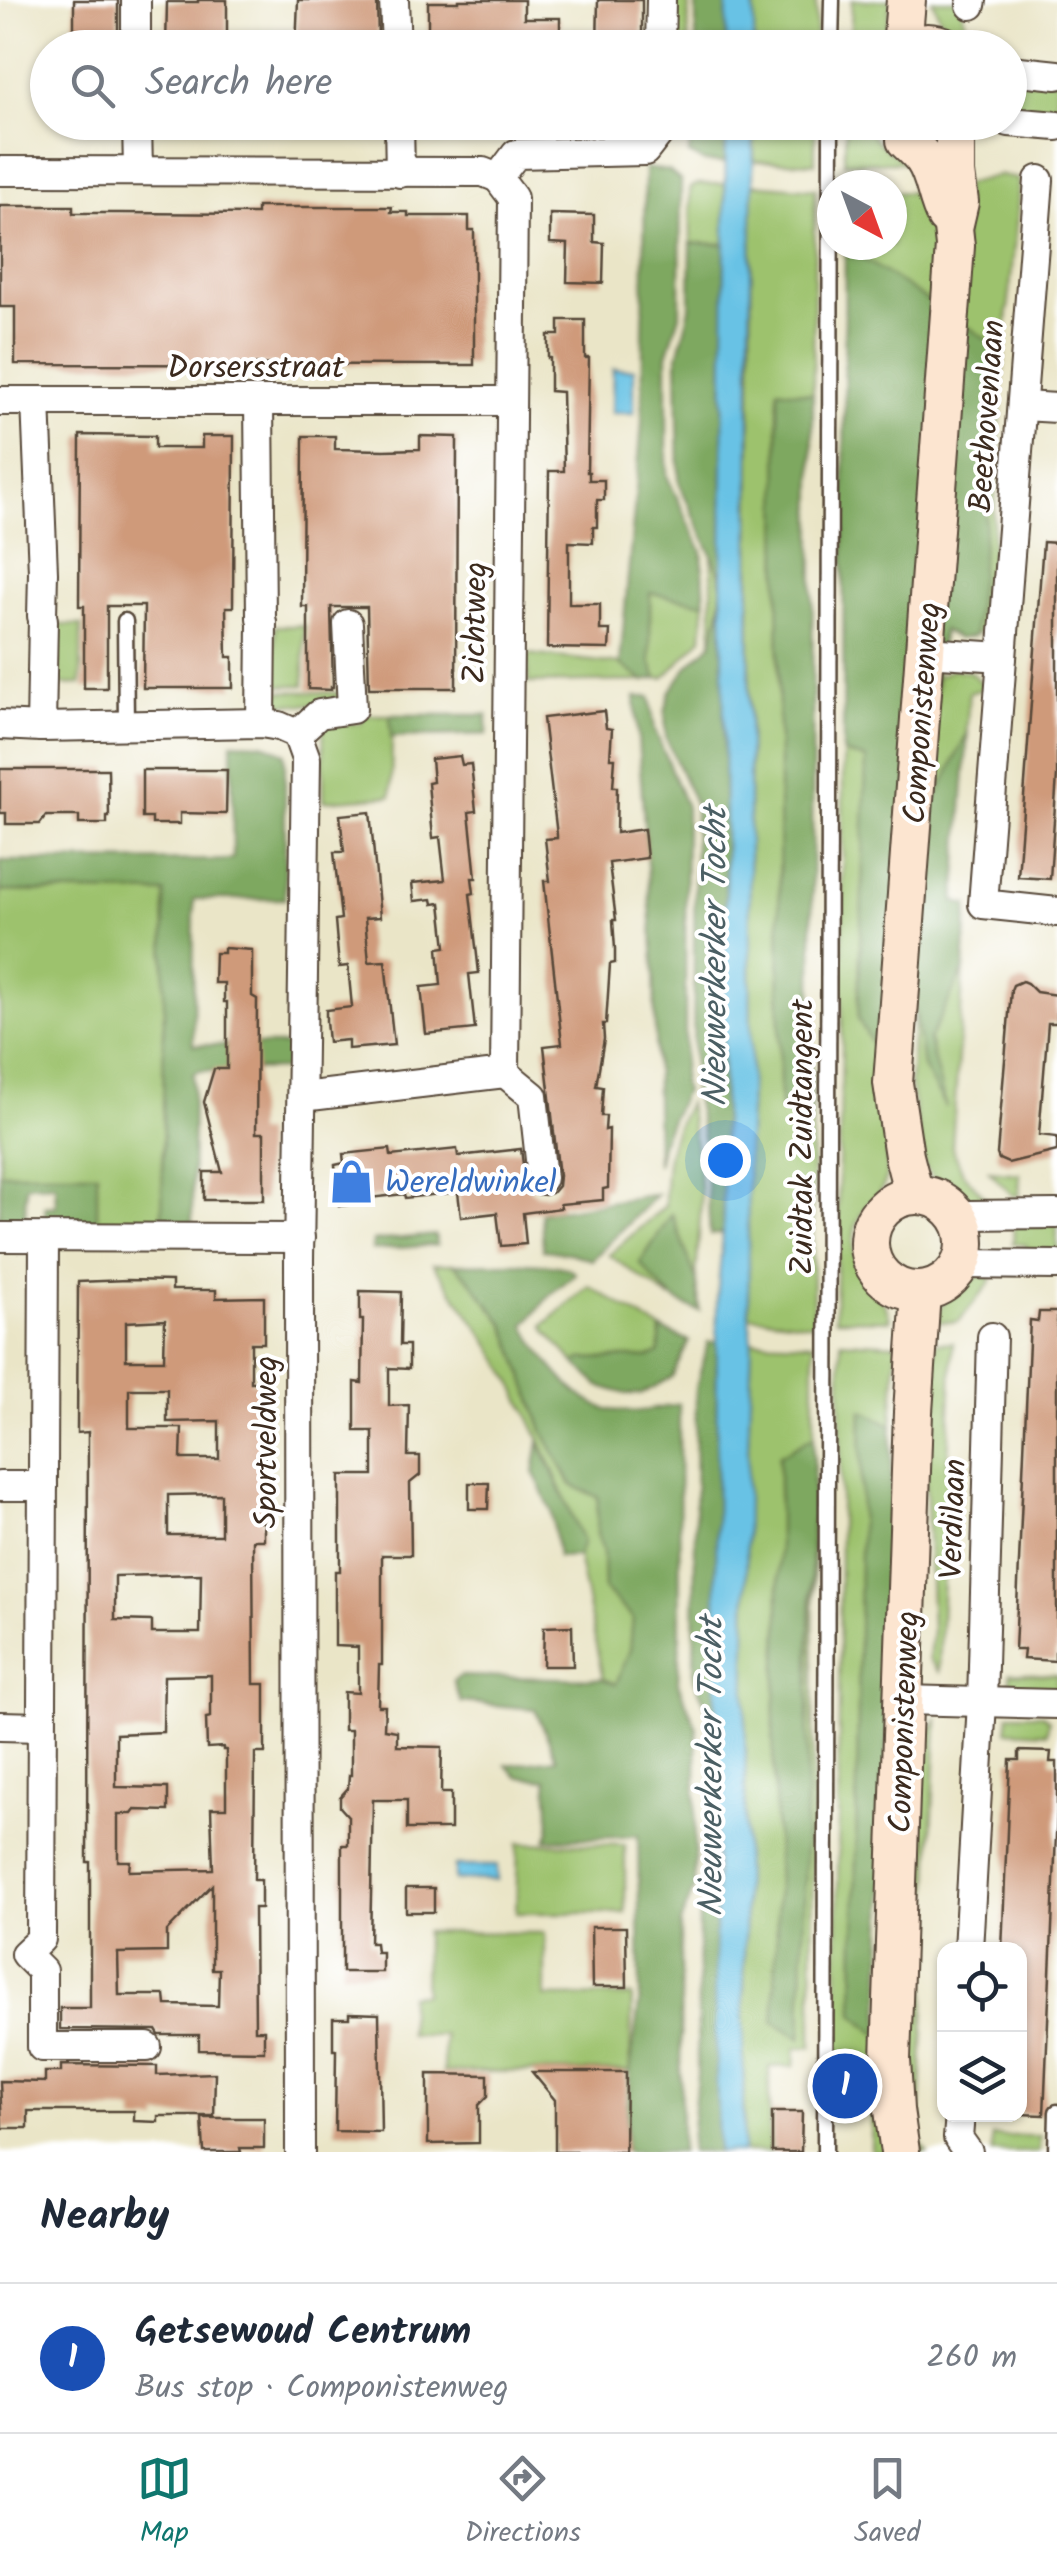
<!DOCTYPE html>
<meta charset="utf-8">
<style>
body{margin:0;font-family:Kalam,sans-serif;background:#f6f6f7;color:#1f2937}
.controls{position:absolute;right:30px;bottom:30px;display:grid;overflow:hidden;border-radius:20px;box-shadow:0 2px 8px #0004}
.controls button{width:90px;height:90px;display:grid;place-items:center;padding:0;border:0;border-bottom:2px solid #e0e1e3;background:#fff;color:#1f2937;font:50px sans-serif}
.compass{position:absolute;left:817px;top:170px;width:90px;height:90px;border-radius:50%;background:#fff;box-shadow:0 2px 8px #0004;rotate:139deg}
.you{position:absolute;left:725px;top:1160px;width:35px;height:35px;margin:-25px;border:8px solid #fff;border-radius:50%;background:#1a73e8;box-shadow:0 0 0 15px #1a73e833}
.badge{display:grid;place-items:center;width:65px;height:65px;border-radius:50%;background:#0f766e;color:#fff;font-size:32px;font-weight:700}
.pin{position:absolute;translate:-50% -50%;border:5px solid #fff;box-shadow:0 2px 10px #0006}
.list{margin:0;padding:0;list-style:none}
h2{display:flex;justify-content:space-between;align-items:center;height:130px;margin:0;padding:0 40px;font-size:42px}
h2 small{font-size:32px;font-weight:400;color:#747a83}
.list li{display:grid;grid-template-columns:65px 1fr auto;gap:30px;align-items:center;box-sizing:border-box;height:150px;padding:0 40px;border-top:2px solid #e0e1e3}
.list b{display:block;font-size:38px;white-space:nowrap}
.list p{margin:0;font-size:32px;white-space:nowrap;color:#747a83}
.list em{font-size:32px;font-style:normal;color:#747a83}
.icon{flex:none;width:55px;height:55px;fill:none;stroke:currentColor;stroke-width:2;stroke-linecap:round;stroke-linejoin:round}
.map{position:relative;flex:none;width:1057px;height:2152px;overflow:hidden}
.search{position:absolute;background:#fff;box-shadow:0 2px 8px #0004;left:30px;right:30px;top:30px;height:110px;display:flex;align-items:center;gap:25px;box-sizing:border-box;padding:0 35px;border-radius:55px;color:#747a83;font-size:38px}
.sheet{height:280px;background:#fff}
nav{display:flex;justify-content:space-around;align-items:center;box-sizing:border-box;height:140px;border-top:2px solid #e0e1e3;background:#fff;font-size:28px;color:#747a83}
nav a{display:grid;justify-items:center;gap:5px}
nav .on{color:#0f766e}
.map>svg:first-child{display:block}
.green{fill:#9dc26d;stroke:#6c7646;stroke-width:2.5}
.forest{fill:#7ea860;stroke:#5c693f;stroke-width:2.5}
.water{fill:#68c2e5;stroke:#527682;stroke-width:2.5}
.building{fill:#cf9a7a;fill-rule:evenodd}
.lines{fill:none;stroke-linecap:round;stroke-linejoin:round}
.lane-casing{stroke:#554637;stroke-width:19}
.street-casing{stroke:#554637;stroke-width:32}
.secondary-casing{stroke:#554637;stroke-width:42}
.lane{stroke:#fff;stroke-width:14}
.street{stroke:#fff;stroke-width:28}
.secondary{stroke:#fce5d0;stroke-width:38}
.labels{text-anchor:middle;stroke-width:8;stroke-linejoin:round;paint-order:stroke}
.street-label{font-size:32px;fill:#3b2a1e;stroke:#fff}
.shop-label{font-size:32px;fill:#366cbe;stroke:#fff;text-anchor:start}
.water-label{font-size:35px;font-style:italic;fill:#4b5f64;stroke:#fff}
</style>
<div class="map">
<svg width="1057" height="2152" viewBox="0 0 1057 2152">
<rect width="100%" height="100%" fill="#fff"/>
<filter id="ink" filterUnits="userSpaceOnUse"><feTurbulence type="fractalNoise" baseFrequency=".01" numOctaves="2"/><feDisplacementMap in="SourceGraphic" scale="20" xChannelSelector="R" yChannelSelector="G"/><feConvolveMatrix kernelMatrix="1 2 1 2 8 2 1 2 1" color-interpolation-filters="sRGB"/></filter>
<filter id="wash" filterUnits="userSpaceOnUse"><feTurbulence type="fractalNoise" baseFrequency=".0048" numOctaves="4" result="noise"/><feDisplacementMap in="SourceGraphic" scale="40" xChannelSelector="R" yChannelSelector="G"/><feGaussianBlur stdDeviation="2.25" result="paint"/><feColorMatrix in="noise" values="0 0 0 0 0 0 0 0 0 0 0 0 0 0 0 0 0 1.4 0 .05"/><feComposite in="paint" operator="in"/></filter>
<g filter="url(#wash)">
<rect width="100%" height="100%" fill="#eae5c7"/>
<!-- green -->
<g class="green">
<path d="M674 0H689L688 47 674 48Z"/>
<rect x="754" y="0" width="62" height="47"/>
<path d="M852 0H891L884 47 850 48Z"/>
<path d="M932 0H959L967 27 982 47C954 47 942 24 932 0Z"/>
<path d="M1018 79 1057 80V119L1023 116 1015 106Z"/>
<path d="M846 122 865 123C875 143 889 155 911 162L844 163Z"/>
<path d="M754 123H815V163L754 161Z"/>
<path d="M999 175 1018 179V203L1004 355 987 624C975 640 958 643 943 630L965 184Z"/>
<path d="M698 184H725V244L691 243 690 188Z"/>
<path d="M752 184 815 189 813 394 778 390 780 1108 812 1112 813 1324 749 1316 747 1153 751 1071 749 845Z"/>
<path d="M892 192 930 193 941 272 887 1161C887 1171 886 1183 881 1191 878 1196 873 1199 870 1202 857 1216 852 1234 854 1253 858 1282 886 1293 890 1320L835 1319 842 1049 845 245H892Z"/>
<path d="M712 550C727 591 722 602 712 643Z"/>
<path d="M650 593 705 603 702 638 664 678H657L650 661Z"/>
<path d="M54 625H81V684L54 685Z"/>
<path d="M275 626H304V685L274 686Z"/>
<path d="M528 654 620 664 644 681 528 683Z"/>
<path d="M952 669 970 672 987 688 969 693 955 905H968L952 1147 963 1173 994 1207 965 1206 950 1192 939 1186 925 1167 910 1083 937 677Z"/>
<path d="M277 691 338 693V705L277 704Z"/>
<path d="M363 715H487V734L392 737 391 796 324 801 323 725 362 723Z"/>
<path d="M0 891 165 893 162 1227H97V1173H0Z"/>
<path d="M688 1103 699 1169 701 1204 696 1279 672 1215 641 1263 671 1299 609 1255 665 1206C665 1160 667 1143 688 1103Z"/>
<path d="M989 1171 1020 1174 1019 1195 1013 1196Z"/>
<path d="M1014 1221 1057 1222V1259H1026V1245L1013 1244Z"/>
<path d="M433 1264H454L471 1281 505 1325 544 1433 571 1485 598 1497 597 1534 603 1550 604 1589 633 1618 630 1650 617 1684 603 1679 578 1556 583 1541C559 1485 536 1426 507 1373 485 1334 459 1300 433 1264Z"/>
<path d="M981 1275 992 1278 989 1284 960 1320 955 1322H935C941 1299 960 1284 981 1275Z"/>
<path d="M589 1286 661 1329 659 1353 649 1357 582 1359 574 1362 546 1331 544 1325Z"/>
<path d="M752 1341 814 1343V1436L779 1456V1628L773 1736 778 1885 774 2022 801 2037 814 1456 812 2047 796 2048 795 2066 769 2067V2152H743L747 1478Z"/>
<path d="M841 1341 897 1344 892 1425 862 1411 854 2014 880 2036 886 2152H871L872 2075H855V2082L842 2080 840 2087H837Z"/>
<path d="M953 1342 939 1672 929 1659 932 1631 924 1434 936 1343Z"/>
<path d="M1010 1673 1057 1675V1691H1010Z"/>
<path d="M1009 1714H1042L1049 1720 1047 1733 1007 1731Z"/>
<path d="M937 1717 919 2140 927 2152H919L904 2092V2052L923 1744Z"/>
<path d="M518 1843 625 1845V1913H516Z"/>
<path d="M425 1932 545 1933V1997L632 1996 630 2071 443 2072 444 2035H409V1995L424 1994Z"/>
<path d="M992 2136H1040L1039 2152H992Z"/>
</g>
<!-- forest -->
<g class="forest">
<path d="M696 0H727L726 47H696Z"/>
<path d="M691 123H726L725 163 705 162 689 154Z"/>
<path d="M645 168 669 171 681 181 680 315 667 355V476L702 551 705 603 650 593V661L657 678 644 681 620 664 642 423Z"/>
<path d="M691 243 725 244 722 577 679 483 677 360 690 308Z"/>
<path d="M855 253 1003 350 974 636 958 639 943 630 877 1052 858 1019 866 759 843 753 845 258Z"/>
<path d="M778 389 813 394 812 1112 780 1109Z"/>
<path d="M722 602 726 891 723 979V1233L710 1235 704 1143 693 1088 695 805 666 738 665 712 670 692 688 666 712 643Z"/>
<path d="M635 697H650L655 730 686 807 685 1046 682 1081 684 1091 662 1140 657 1165 654 962Z"/>
<path d="M390 715H487V734L391 737Z"/>
<path d="M968 731 955 902 968 905 964 970 929 1040 946 1108 923 1067 910 975 919 835Z"/>
<path d="M232 742 263 743 285 753V899H194L193 1045H288V1069L198 1071 193 1074 192 1228 162 1227 165 893 0 891V861L228 860 233 858Z"/>
<path d="M0 1173H97V1227L46 1226 45 1207 56 1206 55 1184 26 1185 25 1224H0Z"/>
<path d="M657 1194 592 1260 569 1253 543 1250 541 1213Z"/>
<path d="M672 1214 696 1279 700 1311C672 1304 658 1284 640 1263Z"/>
<path d="M435 1235 437 1245 372 1250 373 1241Z"/>
<path d="M454 1264C485 1264 548 1259 574 1271L575 1274 550 1295 525 1325C540 1355 573 1400 607 1409 630 1415 657 1409 679 1404L680 1636 678 1683 697 1728 694 1888 680 1923 681 2152H625L630 2071 640 1996 638 1835 623 1837 546 1840 550 1830 547 1780 518 1777 506 1765 557 1759 535 1709 461 1702 453 1681 461 1676 603 1679 616 1684 630 1650 633 1618 604 1589 603 1550 597 1534 598 1497 572 1485 544 1433 505 1325 471 1281Z"/>
<path d="M661 1329 689 1341 672 1377 641 1394H626L599 1386 574 1362 582 1359 649 1357 659 1353Z"/>
<path d="M708 1342H717L716 1729 694 1678 696 1388Z"/>
<path d="M862 1410 892 1425 887 1784 880 2036 854 2014Z"/>
<path d="M814 1436 801 2038 774 2022 778 1885 773 1739 779 1628V1456Z"/>
<path d="M539 1442 583 1541 578 1556 558 1557 551 1510 534 1472Z"/>
<path d="M715 1880 718 2152H690L697 2074 699 1917Z"/>
</g>
<!-- water -->
<g class="water">
<path d="M727 0H754V47H726Z"/>
<path d="M754 123 750 330 749 845 751 1071 747 1153 749 1316 752 1341 747 1478 743 2152H718L715 2009 717 1299 723 1233V979L726 891 722 577 726 123Z"/>
<path d="M613 369H634V413H612Z"/>
<rect x="455" y="1866" width="42" height="14"/>
</g>
<g id="blocks">
<!-- building -->
<g class="building">
<path d="M74 0H118V39H103L104 48H74Z"/>
<path d="M198 0H227V48H166L167 2H198Z"/>
<path d="M298 0H377L378 40 365 41V48H296Z"/>
<path d="M459 0H524V18H560V48H428V2H459Z"/>
<path d="M598 0H642V41H628V48H597Z"/>
<path d="M0 206H73V213H120L257 214V207H392L391 212H408V216H469V230H474V365L15 364V307H0Z"/>
<path d="M550 214 594 215V242L604 243 603 283 567 282 568 244 550 243Z"/>
<path d="M559 320H585V358H589L587 472H589V480H604V500H597V527H593V543L569 542V604H600V630H610L609 649 547 648 549 471H564L562 392 550 391V358H548V335H559Z"/>
<path d="M80 435 155 436V448H202V436H234L233 607H226L227 657H233V688H143L144 606H107V688H84V606H79Z"/>
<path d="M303 436H335V449L384 450 420 449V436L457 437 456 688H369L367 607H331L333 687H331V690L308 689V607H302Z"/>
<path d="M1043 542 1057 543V775L1050 879 1018 877Z"/>
<path d="M604 711 606 728 612 729 610 758H615L613 787H617L616 833 644 829 647 858 609 863 616 920H613L615 949V963L610 964 606 1024H603L604 1039 596 1086 603 1087 601 1116H606L605 1130 609 1129 608 1188 603 1189V1200L560 1204 561 1208 523 1213 526 1244 501 1246 497 1213 461 1217 458 1192 405 1198 404 1194 369 1198 370 1202 339 1206 335 1165 344 1163 343 1154 390 1149 391 1156 457 1149 458 1156 521 1149 525 1180 529 1189 536 1194 545 1195 552 1193 558 1186 559 1176 544 1046 562 1044 544 881H550L545 839 557 838V835L543 718Z"/>
<path d="M460 756 462 765 471 764 476 811 469 812 476 878H472L474 893 470 894 479 973 469 974 475 1029 426 1034 421 987 441 985 438 948 446 947 441 903 433 904 432 899 414 901 412 883 445 880 440 837 433 838 428 783 433 782 431 759Z"/>
<path d="M0 769H108L109 817H107V824H79V816H46L40 824H6V813H0Z"/>
<path d="M142 770H227L226 814 180 813V824H152V818H142Z"/>
<path d="M370 812 380 917 365 918 369 962 385 961 394 1045 348 1049V1040L328 1042 326 1021V1010L352 1007 348 966 339 967 335 920 341 919 334 852H344L340 815Z"/>
<path d="M224 948 252 950V996L257 999 256 1133H264V1200H204V1172H222L204 1102 214 1069H227V1002H224V983H214L215 953H224Z"/>
<path d="M1022 981 1027 983 1036 992 1057 995V1023H1048L1039 1135 1057 1137V1151L1008 1163 999 1159 997 1154 1011 990 1013 985Z"/>
<path d="M127 1280 172 1281V1290H216V1298L264 1297V1343H251V1382H264L265 1483H261V1522H264V1540H253L254 1684H265V1753H255L254 1880H261V1908H254L255 2030H264V2051L199 2050V2035H159L156 2030 60 2029V2008H90V1862H87L88 1432 77 1433 78 1282ZM165 1320 164 1360H126V1322ZM129 1389H167V1422L219 1421V1459H181L182 1428H129ZM221 1494V1535H168V1495ZM201 1574 200 1633H152V1621L115 1620V1576ZM211 1675V1717L206 1718 207 1748 223 1747V1750H226V1808H211L213 1869 129 1871 130 1861H118V1814H132L135 1810 168 1811V1788L116 1787V1734L163 1732 164 1676ZM212 1885V1969H219L218 2006 166 2005 165 1995H119L118 1953 167 1952V1931Z"/>
<path d="M360 1291 401 1292 400 1345H409V1369L389 1368V1406L409 1405 408 1456H420V1475L410 1483 411 1555H382V1665H379L378 1706H385L384 1729 397 1731V1746L442 1747 441 1793H451V1829H407V1800H373L370 1943H375L376 1952H382V1972H342V1845H348V1816L340 1807V1797L348 1788 349 1775H351V1730H344V1692L358 1693V1647L335 1646V1571H340V1475H373V1431H355V1382L362 1383 363 1320H360Z"/>
<path d="M1039 1312H1057V1652H1055V1661L1023 1659 1024 1650H1015L1030 1320 1038 1321Z"/>
<path d="M469 1483H489L488 1509H469Z"/>
<path d="M572 1626 573 1666H543L544 1627Z"/>
<path d="M1019 1751 1051 1752 1050 1762H1057V1811L1044 2115 1020 2114V1950H1002L1010 1760H1019Z"/>
<rect x="406" y="1888" width="28" height="24"/>
<path d="M591 1927H626L627 1987H592Z"/>
<path d="M349 2013 379 2014 381 2132 335 2131 336 2050H333V2018H349Z"/>
<path d="M61 2065 157 2066V2075L215 2073 214 2116H158V2122L134 2121V2111H28V2128H2L0 2081 45 2082V2072H61Z"/>
<path d="M532 2072H626L625 2152H555V2100Z"/>
<path d="M428 2074 488 2075V2096L479 2105V2143L428 2144Z"/>
<path d="M772 2112H802L801 2152H772Z"/>
<path d="M202 2118H264V2148H240L241 2152H204Z"/>
</g>
</g>
</g>
<g filter="url(#ink)">
<use href="#blocks" fill-opacity="0" stroke="#554637" stroke-width="2.5"/>
<g class="lines">
<defs>
<g id="lane">
<path d="M831 48 832 0"/>
<path d="M125 621 126 725"/>
<path d="M825 2152 831 122"/>
<path d="M1056 2152 1057 2112"/>
</g>
<g id="street">
<path d="M136 0V48"/>
<path d="M394 0 396 48"/>
<path d="M971 5 972 0"/>
<path d="M660 48 661 0"/>
<path d="M1010 70 1057 75"/>
<path d="M137 122 138 171"/>
<path d="M399 122 400 173"/>
<path d="M1009 122 1057 126"/>
<path d="M0 171 483 172 498 178"/>
<path d="M1039 180 983 904 1057 912"/>
<path d="M0 401H511"/>
<path d="M36 401 43 572 42 616"/>
<path d="M259 401 261 618"/>
<path d="M1023 406 1057 408"/>
<path d="M926 652 1002 657"/>
<path d="M261 723 262 622"/>
<path d="M0 725 41 727 261 723 279 726 297 734 306 759 299 1260 300 2152"/>
<path d="M41 727 43 620"/>
<path d="M297 734 319 714 352 709 348 624"/>
<path d="M505 1073 533 1096 542 1178"/>
<path d="M302 1097 505 1073 513 198 498 178 516 154 645 151 659 133V122"/>
<path d="M962 1225 970 1215 1057 1214"/>
<path d="M0 1237 300 1238"/>
<path d="M44 1238 41 1939 25 1954 42 1971V2047H147"/>
<path d="M961 1264 1057 1265"/>
<path d="M0 1486H43"/>
<path d="M904 1700 1057 1704"/>
<path d="M0 1726 41 1727"/>
<path d="M968 1950 982 1702 992 1337"/>
<path d="M960 2114 958 2138 968 2152"/>
</g>
<g id="secondary">
<path d="M902 48 906 0"/>
<path d="M904 48C920 42 932 41 948 48"/>
<path d="M906 140C912 146 919 152 924 159 936 176 936 198 946 216"/>
<circle cx="917" cy="1243" r="48"/>
<path d="M914 1195 904 1156 893 1083 955 246 953 228 959 202 955 173V136"/>
<path d="M900 2152 894 2110 891 2060 913 1412 921 1292"/>
</g>
</defs>
<!-- lane casing -->
<use href="#lane" class="lane-casing"/>
<!-- street casing -->
<use href="#street" class="street-casing"/>
<!-- secondary casing -->
<use href="#secondary" class="secondary-casing"/>
<!-- lane -->
<use href="#lane" class="lane"/>
<!-- street -->
<use href="#street" class="street"/>
<!-- secondary -->
<use href="#secondary" class="secondary"/>
</g>
</g>
<!-- icons -->
<defs>
<symbol id="shop-bare" viewBox="-9 -9 18 18"><path d="M-5-2.5h2.3a2.7 3.5 0 0 1 5.4 0H5L5.5 6h-11ZM-1.5-2.5h3a1.5 2.3 0 0 0-3 0Z" fill="#3f7fe0" stroke="#fff" stroke-width="2.5" paint-order="stroke"/></symbol>
</defs>
<g fill-rule="evenodd">
<use href="#shop-bare" x="320" y="1150" width="63" height="63"/>
</g>
<g class="labels">
<!-- street labels -->
<g class="street-label">
<text x="256" y="377">Dorsersstraat</text>
<text transform="translate(986 416) rotate(-86)" y="11">Beethovenlaan</text>
<text transform="translate(474 623) rotate(-89)" y="11">Zichtweg</text>
<text transform="translate(921 713) rotate(-86)" y="11">Componistenweg</text>
<text transform="translate(801 1137) rotate(-90)" y="11">Zuidtak Zuidtangent</text>
<text transform="translate(265 1442) rotate(-90)" y="11">Sportveldweg</text>
<text transform="translate(952 1519) rotate(-88)" y="11">Verdilaan</text>
<text transform="translate(903 1722) rotate(-88)" y="11">Componistenweg</text>
</g>
<!-- shop labels -->
<g class="shop-label">
<text x="385" y="1192">Wereldwinkel</text>
</g>
<!-- water labels -->
<g class="water-label">
<text transform="translate(714 957) rotate(-90)" y="12">Nieuwerkerker Tocht</text>
<text transform="translate(710 1767) rotate(-90)" y="12">Nieuwerkerker Tocht</text>
</g>
</g>
</svg>
<div class="controls">
<button><svg class="icon" aria-label="locate" viewBox="0 0 24 24"><circle cx="12" cy="12" r="6"/><path d="M12 2v4M12 18v4M2 12h4M18 12h4"/></svg></button>
<button><svg class="icon" aria-label="layers" viewBox="0 0 24 24"><path d="M12 4l9 5-9 5-9-5zM3 14l9 5 9-5"/></svg></button>
</div>
<svg class="compass" viewBox="-18 -18 36 36"><path d="M0-13l5 13h-10z" fill="#e53935"/><path d="M0 13l5-13h-10z" fill="#747a83"/></svg>
<div class="you"></div>
<div class="pin badge" style="left:845px;top:2086px;background:#1a4fb4">1</div>
<div class="search"><svg class="icon" aria-label="search" viewBox="0 0 24 24"><circle cx="10" cy="10" r="6"/><path d="M15 15l6 6"/></svg>Search here</div>
</div>
<section class="sheet">
<h2>Nearby<small></small></h2>
<ul class="list">
<li><span class="badge" style="background:#1a4fb4">1</span><div><b>Getsewoud Centrum</b><p>Bus stop · Componistenweg</p></div><em>260 m</em></li>
</ul>
</section>
<nav>
<a class="on"><svg class="icon" aria-label="map" viewBox="0 0 24 24"><path d="M3 6l6-2 6 2 6-2v14l-6 2-6-2-6 2zM9 4v14M15 6v14"/></svg>Map</a>
<a><svg class="icon" aria-label="directions" viewBox="0 0 24 24"><path d="M12 3l9 9-9 9-9-9zM9 14v-3h6M13 9l2 2-2 2"/></svg>Directions</a>
<a><svg class="icon" aria-label="saved" viewBox="0 0 24 24"><path d="M7 4h10v16l-5-4-5 4z"/></svg>Saved</a>
</nav>
